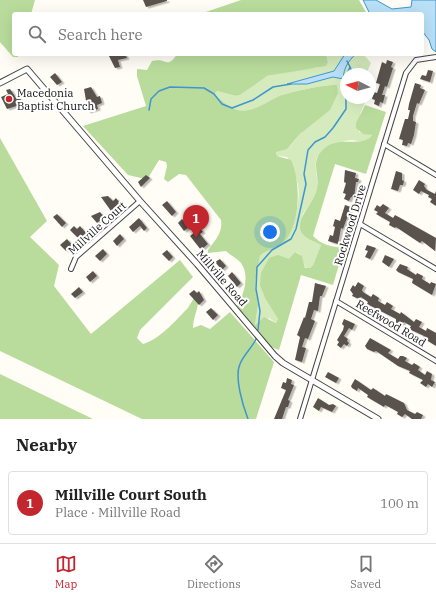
<!DOCTYPE html>
<meta charset="utf-8">
<style>
body{margin:0;font-family:"IBM Plex Serif",serif;background:#f6f6f6;color:#222}
.compass{position:absolute;left:340px;top:68px;width:36px;height:36px;border-radius:50%;background:#fff;box-shadow:0 4px 16px #0002;rotate:276deg}
.you{position:absolute;left:270px;top:232px;width:14px;height:14px;margin:-10px;border:3px solid #fff;border-radius:50%;background:#1a73e8;box-shadow:0 0 0 6px #1a73e833}
.badge{display:grid;place-items:center;width:26px;height:26px;border-radius:50%;background:#c4262e;color:#fff;font-size:13px;font-weight:700}
.pin{position:absolute;translate:-50% -33px;filter:drop-shadow(0 1px 2px #0008)}
.pin::after{content:'';position:absolute;top:21px;width:14px;height:12px;background:inherit;clip-path:polygon(0 0,100% 0,50% 100%)}
.list{margin:0;padding:0;list-style:none}
h2{display:flex;justify-content:space-between;align-items:center;height:52px;margin:0;padding:0 16px;font-size:17px}
h2 small{font-size:13px;font-weight:400;color:#767676}
.list li{display:grid;grid-template-columns:26px 1fr auto;gap:12px;align-items:center;box-sizing:border-box;height:64px;margin:0 8px 8px;padding:0 8px;border:1px solid #e0e0e0;border-radius:4px}
.list b{display:block;font-size:15px;white-space:nowrap}
.list p{margin:0;font-size:13px;white-space:nowrap;color:#767676}
.list em{font-size:13px;font-style:normal;color:#767676}
.icon{flex:none;width:22px;height:22px;fill:none;stroke:currentColor;stroke-width:2;stroke-linecap:round;stroke-linejoin:round}
.map{position:relative;flex:none;width:436px;height:419px;overflow:hidden}
.search{position:absolute;background:#fff;box-shadow:0 4px 16px #0002;left:12px;right:12px;top:12px;height:44px;display:flex;align-items:center;gap:10px;box-sizing:border-box;padding:0 14px;border-radius:4px;color:#767676;font-size:15px}
.sheet{height:124px;background:#fff}
nav{display:flex;justify-content:space-around;align-items:center;box-sizing:border-box;height:56px;border-top:1px solid #e0e0e0;background:#fff;font-size:11px;color:#767676}
nav a{display:grid;justify-items:center;gap:2px}
nav .on{color:#c4262e}
.map>svg:first-child{display:block}
.green{fill:#d5ebbd}
.forest{fill:#b9dc9c}
.water{fill:#b9e0f7;stroke:#3f96cf}
.lines{fill:none;stroke-linecap:round;stroke-linejoin:round}
.stream{stroke:#3f96cf;stroke-width:1.5}
.building{fill:#5a524d;filter:url(#shadow)}
.minor-casing{stroke:#444;stroke-width:6}
.tertiary-casing{stroke:#444;stroke-width:7}
.minor{stroke:#fff;stroke-width:4}
.tertiary{stroke:#fff;stroke-width:5}
.poi-dot{fill:#c4262e;stroke:#fff;stroke-width:1.5}
.labels{text-anchor:middle;stroke-width:4;stroke-linejoin:round;paint-order:stroke}
.poi-label{font-size:11px;fill:#111;stroke:#fff;text-anchor:start}
.street-label{font-size:11px;fill:#111;stroke:#fff}
</style>
<div class="map">
<svg width="436" height="419" viewBox="0 0 436 419">
<defs>
<filter id="shadow"><feDropShadow dx="2.5" dy="1.5" stdDeviation="0" flood-color="#0004"/></filter>
</defs>
<rect width="100%" height="100%" fill="#fffdf5"/>
<!-- green -->
<path class="green" d="M326 54H345L334 71 289 84H307L333 77 343 79C344 66 350 54 363 54L371 63 366 74H346V98H367L360 114 359 132 372 135C363 146 356 138 345 141 336 144 326 152 317 157 313 169 320 180 316 192 314 201 307 207 303 214 302 218 301 223 300 227L321 245 313 265 310 268H306C302 262 304 254 295 252L290 259H285L263 293 278 319 276 323 269 318 255 326 258 305 255 283 260 256C266 249 278 250 284 243 293 233 301 200 298 186 297 177 291 166 287 157L277 156 276 151 290 146 300 134 310 125 337 85C327 84 288 92 279 96 266 102 253 113 238 110 229 108 221 100 214 95L217 91 236 96 240 95 263 77 307 68H317L328 62Z"/>
<!-- forest -->
<g class="forest">
<path d="M0 0H35L31 14H14V54H19L18 57H13L0 42Z"/>
<path d="M241 0H359L367 14H200Z"/>
<path d="M177 54H326L328 62 326 66 267 76 240 95 236 96 217 91 214 95C222 100 229 108 238 110 253 113 266 102 279 96 289 92 326 84 337 85L338 93 330 110 300 134 287 149 276 152 277 156 291 160C301 182 301 223 284 243 278 250 266 249 260 256L255 283 258 305 255 325 264 317 276 323 278 319 265 298 260 285 261 273 269 258 278 255 289 259 295 252 302 256 305 268H310L313 265 321 245C315 241 301 238 300 228 299 215 312 205 316 192 322 174 307 162 326 147 341 136 363 148 372 135L363 134 356 128V123L365 105 386 112 366 174 335 164 313 236C322 245 330 246 342 248L343 251 333 285 301 275 279 350 271 347 237 306C244 295 250 275 241 263 238 259 230 255 226 251L208 253V250C215 240 223 233 221 220L186 175 179 174 168 182 164 179 167 166 166 162 159 160 148 178H141L128 175 83 126 146 106 137 76V69L147 70 152 61C167 57 167 70 177 54Z"/>
<path d="M0 138 47 221 30 237 59 265 54 286 91 334 180 260 193 277 140 330 137 338 143 344C159 340 175 321 187 309 191 304 192 299 198 295 200 307 193 316 193 328L201 325 210 329 230 312 274 362 256 419H142L0 351Z"/>
<path d="M0 374 93 419H0Z"/>
</g>
<!-- water -->
<g class="water">
<path d="M363 0H376L392 9 411 7 412 0H436V52L432 49 429 40 422 31V14H370Z"/>
<path d="M345 54H356C348 61 344 68 343 79L333 77 307 84H287L334 71Z"/>
</g>
<g class="lines">
<!-- stream -->
<g class="stream">
<path d="M350 67 353 74"/>
<path d="M347 74 350 67 347 61"/>
<path d="M342 78 346 77"/>
<path d="M149 110 151 99 159 91 170 87 204 88 214 94 222 104 232 108 253 100 273 87 291 84"/>
<path d="M258 330 260 311 256 289 257 267 272 250 291 239 296 229 306 184 304 174 308 150 315 142 325 137 333 128 346 109V98"/>
<path d="M248 419C243 406 234 377 240 364 244 354 253 347 257 337"/>
</g>
</g>
<!-- building -->
<g class="building">
<path d="M143 0H167V1L146 7Z"/>
<path d="M108 54H125L127 58 118 60 120 67 115 68Z"/>
<path d="M387 60 393 62 391 67 393 68 387 87 385 86 382 95H385L383 103 380 102 379 106 374 104 375 100 372 99 374 92 377 93 380 84 376 83 382 62 386 64Z"/>
<path d="M428 70 433 71 430 82 420 79 422 75 426 76Z"/>
<path d="M55 73 62 82 57 85 50 77Z"/>
<path d="M415 83 421 85 420 88 425 90 419 104 417 103 413 116V121L416 122 414 135 411 144 408 143 407 146 402 145 403 140 399 139 405 119H408L410 110H408L409 104Z"/>
<path d="M91 87 97 97 100 96 102 103 97 105 98 109 88 112 84 89Z"/>
<path d="M10 89 17 99 20 98 23 104 7 109 1 97 8 94 6 90Z"/>
<path d="M345 170 356 173 355 178 359 179 358 182H356L354 198 351 197 349 201 344 199 346 194 343 193 346 183 344 182Z"/>
<path d="M396 171 402 173V180L404 181 403 185H400L398 191 391 189Z"/>
<path d="M146 175 150 178 141 187 138 182Z"/>
<path d="M419 180 425 184 424 186 427 190 435 194 436 191V206L430 202 432 199 428 197 429 195 421 191 419 194 413 190Z"/>
<path d="M108 196 113 201 116 198 120 203 111 211 101 197Z"/>
<path d="M167 201 176 212 172 216 162 205Z"/>
<path d="M383 204 389 208 385 213 393 218 395 215 436 238 435 251 422 241 420 243 396 227 395 228 389 225 390 222 376 214 378 212 374 210 377 205 380 207Z"/>
<path d="M345 205 351 207 343 229 341 228 338 244 328 241 330 235 333 236 335 227 333 226 335 219 340 221Z"/>
<path d="M100 212 104 217 97 223 91 216Z"/>
<path d="M57 214 66 223 62 227 53 217Z"/>
<path d="M139 218 147 228 144 231 140 226 133 232 129 227Z"/>
<path d="M182 219 189 227 184 231 178 223Z"/>
<path d="M74 226 77 229 80 226 86 233 79 239 70 230Z"/>
<path d="M200 228 203 232 200 234 208 244 201 250 190 236Z"/>
<path d="M120 234 124 239 117 246 113 241Z"/>
<path d="M67 239 72 245 66 251 60 245Z"/>
<path d="M367 245 376 248 370 259 365 257 368 251 365 250Z"/>
<path d="M103 249 107 254 100 261 95 256Z"/>
<path d="M167 250 173 257 169 261 162 254Z"/>
<path d="M385 255 394 259 389 267 382 262Z"/>
<path d="M220 259 226 266 222 270 215 262Z"/>
<path d="M400 264 408 267 407 269 416 275 417 273 423 276 422 279 430 284 431 282 436 284 432 295 412 283 413 279 398 272 396 270Z"/>
<path d="M93 271 97 276 90 282 86 277Z"/>
<path d="M232 272 241 283 237 287 228 276Z"/>
<path d="M358 282 364 286 362 290 363 292 371 297 373 294 379 298 378 301 385 305 387 302 393 306 391 309 400 314 401 312 414 322 416 319 422 322 419 327 426 331 427 328 436 333V346L423 338 424 336 409 329 411 326 404 322 401 325 396 323V319L367 304 368 302 361 297 359 299 352 296 353 294 350 290 353 285 355 287Z"/>
<path d="M315 283 326 286 322 296H320L318 311 314 310 311 319 315 321 308 339 305 338 302 347 306 348 302 362 295 360 300 337 297 335 304 317 305 318 309 302H312Z"/>
<path d="M79 287 83 292 75 298 71 294Z"/>
<path d="M194 290 197 293 199 291 204 300 199 305 189 294Z"/>
<path d="M211 308 218 315 213 320 206 312Z"/>
<path d="M344 319 355 324 352 330 349 328 344 336 348 339 347 341 349 343 347 346 344 344 341 348 337 345 339 342 337 340 343 330 344 326 342 324Z"/>
<path d="M370 338 391 350 388 353 398 359 400 356H403L407 358 405 361 412 365 414 363 420 367 418 370 425 375 427 371 432 374 431 380 435 382 432 387 428 384 426 387 420 383 423 380 409 373 410 371 398 366 376 351 374 352 367 349 365 346Z"/>
<path d="M328 372 339 378 336 383 325 377Z"/>
<path d="M287 378 292 380 291 384 294 385 288 400 290 401 288 407H286L282 419H274L286 390 281 388 283 382 286 383Z"/>
<path d="M355 379 371 390 373 388 385 396 386 394 404 403 407 410 415 414 417 412 423 415 421 419H412L405 414 402 417 397 414 398 412 389 407 385 405 384 407 367 397 368 395 358 388 357 391 352 388 351 386Z"/>
<path d="M318 398 329 405 333 404 336 406 332 412 321 407 319 411 313 407Z"/>
</g>
<g class="lines">
<defs>
<g id="minor">
<path d="M384 144 436 175"/>
<path d="M360 224 436 269"/>
<path d="M71 269 76 257 140 201"/>
<path d="M336 301 436 361"/>
<path d="M300 419 406 73 416 60 436 57"/>
</g>
<path id="tertiary" d="M0 83 27 69 140 201 197 264 275 356 283 363 378 419"/>
</defs>
<!-- minor casing -->
<use href="#minor" class="minor-casing"/>
<!-- tertiary casing -->
<use href="#tertiary" class="tertiary-casing"/>
<!-- minor -->
<use href="#minor" class="minor"/>
<!-- tertiary -->
<use href="#tertiary" class="tertiary"/>
</g>
<!-- markers -->
<circle class="poi-dot" cx="9" cy="99" r="4"/>
<g class="labels">
<!-- poi labels -->
<g class="poi-label">
<text x="17" y="97">Macedonia<tspan x="17" dy="13">Baptist Church</tspan></text>
</g>
<!-- street labels -->
<g class="street-label">
<text transform="translate(350 225) rotate(-73)" y="4">Rockwood Drive</text>
<text transform="translate(97 228) rotate(-42)" y="4">Millville Court</text>
<text transform="translate(222 278) rotate(49)" y="4">Millville Road</text>
<text transform="translate(391 323) rotate(31)" y="4">Reefwood Road</text>
</g>
</g>
</svg>
<svg class="compass" viewBox="-18 -18 36 36"><path d="M0-13l5 13h-10z" fill="#e53935"/><path d="M0 13l5-13h-10z" fill="#767676"/></svg>
<div class="you"></div>
<div class="pin badge" style="left:196px;top:238px">1</div>
<div class="search"><svg class="icon" aria-label="search" viewBox="0 0 24 24"><circle cx="10" cy="10" r="6"/><path d="M15 15l6 6"/></svg>Search here</div>
</div>
<section class="sheet">
<h2>Nearby<small></small></h2>
<ul class="list">
<li><span class="badge">1</span><div><b>Millville Court South</b><p>Place · Millville Road</p></div><em>100 m</em></li>
</ul>
</section>
<nav>
<a class="on"><svg class="icon" aria-label="map" viewBox="0 0 24 24"><path d="M3 6l6-2 6 2 6-2v14l-6 2-6-2-6 2zM9 4v14M15 6v14"/></svg>Map</a>
<a><svg class="icon" aria-label="directions" viewBox="0 0 24 24"><path d="M12 3l9 9-9 9-9-9zM9 14v-3h6M13 9l2 2-2 2"/></svg>Directions</a>
<a><svg class="icon" aria-label="saved" viewBox="0 0 24 24"><path d="M7 4h10v16l-5-4-5 4z"/></svg>Saved</a>
</nav>
